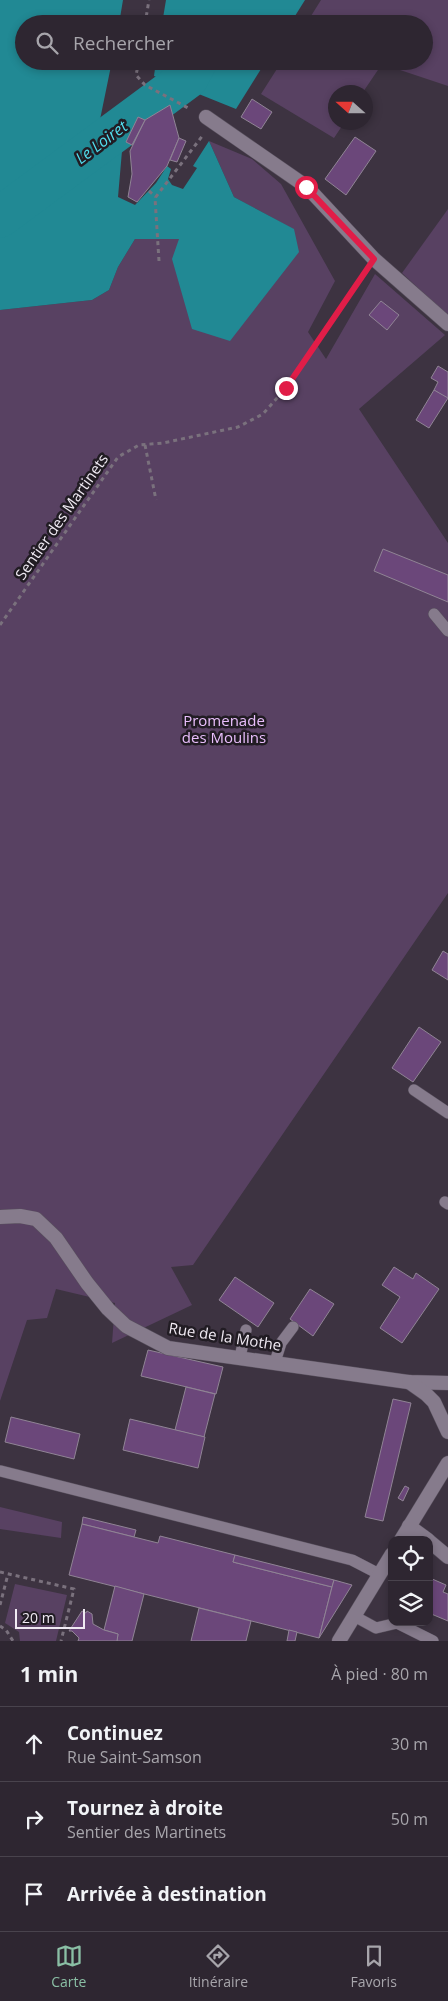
<!DOCTYPE html>
<html lang="fr">
<meta charset="utf-8">
<style>
body{margin:0;font-family:"Open Sans",sans-serif;background:#3a323d;color:#f1f3f6}
.controls{position:absolute;right:15px;bottom:15px;display:grid;overflow:hidden;border-radius:10px;box-shadow:0 2px 8px #0003}
.controls button{width:45px;height:45px;display:grid;place-items:center;padding:0;border:0;border-bottom:1px solid #49434d;background:#2e2631;color:#f1f3f6;font:25px sans-serif}
.compass{position:absolute;left:328px;top:85px;width:45px;height:45px;border-radius:50%;background:#2e2631;box-shadow:0 2px 8px #0003;rotate:291deg}
.scale{position:absolute;left:15px;bottom:12px;width:70px;box-sizing:border-box;padding-left:5px;border:2px solid #f0eaf3;border-top:0;font-size:14px;line-height:18px;white-space:nowrap;color:#f0eaf3;-webkit-text-stroke:4px #211c23;paint-order:stroke}
.stop{position:absolute;width:15px;height:15px;margin:-11px;border:4px solid #e11d48;border-radius:50%;background:#fff}
.stop.end{background:#e11d48;border-color:#fff;box-shadow:0 1px 5px #0008}
.list{margin:0;padding:0;list-style:none}
h2{display:flex;justify-content:space-between;align-items:center;height:65px;margin:0;padding:0 20px;font-size:21px}
h2 small{font-size:16px;font-weight:400;color:#a7a5ab}
.list li{display:grid;grid-template-columns:32px 1fr auto;gap:15px;align-items:center;box-sizing:border-box;height:75px;padding:0 20px;border-top:1px solid #49434d}
.list b{display:block;font-size:19px;white-space:nowrap}
.list p{margin:0;font-size:16px;white-space:nowrap;color:#a7a5ab}
.list em{font-size:16px;font-style:normal;color:#a7a5ab}
.icon{flex:none;width:28px;height:28px;fill:none;stroke:currentColor;stroke-width:2;stroke-linecap:round;stroke-linejoin:round}
.map{position:relative;flex:none;width:448px;height:1641px;overflow:hidden}
.search{position:absolute;background:#2e2631;box-shadow:0 2px 8px #0003;left:15px;right:15px;top:15px;height:55px;display:flex;align-items:center;gap:12px;box-sizing:border-box;padding:0 18px;border-radius:28px;color:#a7a5ab;font-size:19px}
.sheet{height:290px;background:#2e2631}
nav{display:flex;justify-content:space-around;align-items:center;box-sizing:border-box;height:70px;border-top:1px solid #49434d;background:#2e2631;font-size:14px;color:#a7a5ab}
nav a{display:grid;justify-items:center;gap:2px}
nav .on{color:#8abfa5}
.map>svg:first-child{display:block}
.green{fill:#584162}
.water{fill:#218994}
.lines{fill:none;stroke-linecap:round;stroke-linejoin:round}
.river{stroke:#218994;stroke-width:41}
.building{fill:#6b477a;stroke:#908495}
.service-casing{stroke:#58505d;stroke-width:12}
.minor-casing{stroke:#58505d;stroke-width:15}
.secondary-casing{stroke:#58505d;stroke-width:15}
.path{stroke:#7a717d;stroke-width:3;stroke-dasharray:4 4;stroke-linecap:butt}
.service{stroke:#867b8c;stroke-width:11}
.minor{stroke:#867b8c;stroke-width:14}
.secondary{stroke:#867b8c;stroke-width:14}
.route{stroke:#e11d48;stroke-width:6}
.labels{text-anchor:middle;stroke-width:5;stroke-linejoin:round;paint-order:stroke}
.street-label{font-size:15px;fill:#f0eaf3;stroke:#211c23}
.park-label{font-size:15px;fill:#eabffd;stroke:#211c23}
.water-label{font-size:16px;font-style:italic;fill:#52deee;stroke:#211c23}
</style>
<div class="map">
<svg width="448" height="1641" viewBox="0 0 448 1641">
<rect width="100%" height="100%" fill="#3d3341"/>
<!-- green -->
<g class="green">
<path d="M321 0H448V86L382 64 363 92H336V122L344 123 334 138 261 94 282 61H424V24H306Z"/>
<path d="M209 141 252 159 281 184 335 281 308 332 326 359 375 274 445 335 359 409 448 543V893L193 1265 171 1267 192 1305 112 1343 115 1303 56 1289 47 1318 27 1320 0 1401V310L92 300 109 290 118 267 135 239H180L293 229 234 197Z"/>
<path d="M448 209V316L402 273Z"/>
<path d="M0 1507 62 1522 61 1538 0 1529Z"/>
<path d="M15 1584 67 1595 56 1641H20L19 1632 5 1623Z"/>
</g>
<!-- water -->
<g class="water">
<path d="M0 0H123L119 24H24V61H112L95 144 122 151 118 197 135 205 156 183 167 166 171 169 168 179 172 185 183 189 197 168 193 166 209 141 234 197 294 229 299 252 230 341 192 329 172 259 179 239H135L118 267 109 290 92 300 0 310Z"/>
<path d="M166 0H305L290 24H162Z"/>
<path d="M156 61H266L236 109 154 76Z"/>
</g>
<g class="lines">
<!-- river -->
<path class="river" d="M0 217 188 78 197 61"/>
</g>
<!-- building -->
<g class="building">
<path d="M252 99 272 112 261 129 241 117Z"/>
<path d="M170 105 179 138 167 166 137 202 128 197 132 174 130 151 145 120Z"/>
<path d="M138 117 145 120 132 145 126 142Z"/>
<path d="M355 137 376 151 346 195 325 179Z"/>
<path d="M179 138 186 141 177 162 170 160Z"/>
<path d="M381 301 399 315 387 330 369 315Z"/>
<path d="M438 366 448 372V399L434 390 438 382 431 378Z"/>
<path d="M434 390 448 398 429 428 416 420Z"/>
<path d="M383 549 448 575V602L374 571Z"/>
<path d="M443 951 448 954V980L432 970Z"/>
<path d="M419 1027 441 1042 413 1082 392 1068Z"/>
<path d="M394 1267 413 1279 416 1273 439 1289 402 1343 380 1328 400 1297 382 1285Z"/>
<path d="M235 1277 274 1303 258 1327 219 1300Z"/>
<path d="M310 1289 334 1304 313 1336 290 1319Z"/>
<path d="M148 1350 223 1367 216 1394 141 1376Z"/>
<path d="M186 1387 215 1394 204 1437 175 1430Z"/>
<path d="M393 1399 411 1403 383 1521 365 1517Z"/>
<path d="M11 1417 80 1434 74 1459 5 1442Z"/>
<path d="M130 1419 205 1437 198 1468 123 1450Z"/>
<path d="M405 1486 409 1488 403 1501 398 1498Z"/>
<path d="M83 1517 136 1530 134 1537 82 1524Z"/>
<path d="M82 1524 158 1543 160 1536 235 1555 233 1562 332 1587 319 1638 69 1575Z"/>
<path d="M235 1555 334 1580 332 1587 233 1562Z"/>
<path d="M430 1578 446 1585 443 1592 448 1594V1621L429 1613Z"/>
<path d="M334 1580 352 1585 319 1638 332 1587Z"/>
<path d="M115 1586 144 1594 132 1641H117L118 1634 104 1630Z"/>
<path d="M199 1608 251 1621 246 1641H191Z"/>
<path d="M82 1611 86 1613 87 1611 92 1614 93 1624 104 1630 118 1634 117 1641H78L79 1638 72 1631H69Z"/>
<path d="M289 1630 297 1632 295 1641H287Z"/>
</g>
<g class="lines">
<defs>
<g id="service">
<path d="M434 614 448 631"/>
<path d="M414 1090 448 1113"/>
<path d="M445 1202 448 1204"/>
<path d="M240 1357 246 1330"/>
<path d="M275 1362 281 1343 293 1327"/>
<path d="M1 1471 352 1560 379 1574"/>
<path d="M354 1616 376 1628 397 1623 433 1641"/>
</g>
<g id="minor">
<path d="M206 117 307 187 374 259 448 324"/>
<path d="M0 1217 20 1216 36 1219 56 1238 87 1283 108 1309 126 1326 168 1348 408 1382 448 1383"/>
<path d="M409 1382 426 1394 434 1402 448 1432"/>
<path d="M409 1526 428 1540"/>
<path d="M429 1541 448 1557"/>
</g>
<g id="secondary">
<path d="M401 1540 448 1463"/>
<path d="M339 1641 392 1554"/>
</g>
</defs>
<!-- service casing -->
<use href="#service" class="service-casing"/>
<!-- minor casing -->
<use href="#minor" class="minor-casing"/>
<!-- secondary casing -->
<use href="#secondary" class="secondary-casing"/>
<!-- path -->
<g class="path">
<path d="M145 24 149 0"/>
<path d="M139 61 136 75 145 85 190 109"/>
<path d="M149 191 156 197"/>
<path d="M159 261 155 198 203 135"/>
<path d="M145 445 156 500"/>
<path d="M0 625 118 457 139 445 163 443 238 427 263 414 286 388 364 274"/>
<path d="M0 1572 74 1589 61 1641"/>
<path d="M0 1605 8 1574"/>
<path d="M0 1626 6 1630 13 1641"/>
</g>
<!-- service -->
<use href="#service" class="service"/>
<!-- minor -->
<use href="#minor" class="minor"/>
<!-- secondary -->
<use href="#secondary" class="secondary"/>
</g>
<g class="lines">
<!-- route -->
<path class="route" d="M286 388 374 259 306 187"/>
</g>
<g class="labels">
<!-- street labels -->
<g class="street-label">
<text transform="translate(62 517) rotate(-55)" y="5">Sentier des Martinets</text>
<text transform="translate(225 1337) rotate(9)" y="5">Rue de la Mothe</text>
</g>
<!-- park labels -->
<g class="park-label">
<text x="224" y="726">Promenade<tspan x="224" dy="17">des Moulins</tspan></text>
</g>
<!-- water labels -->
<g class="water-label">
<text transform="translate(101 142) rotate(-37)" y="6">Le Loiret</text>
</g>
</g>
</svg>
<div class="controls">
<button><svg class="icon" aria-label="locate" viewBox="0 0 24 24"><circle cx="12" cy="12" r="6"/><path d="M12 2v4M12 18v4M2 12h4M18 12h4"/></svg></button>
<button><svg class="icon" aria-label="layers" viewBox="0 0 24 24"><path d="M12 4l9 5-9 5-9-5zM3 14l9 5 9-5"/></svg></button>
</div>
<svg class="compass" viewBox="-18 -18 36 36"><path d="M0-13l5 13h-10z" fill="#e53935"/><path d="M0 13l5-13h-10z" fill="#a7a5ab"/></svg>
<div class="scale">20 m</div>
<div class="stop" style="left:306px;top:187px"></div>
<div class="stop end" style="left:286px;top:388px"></div>
<div class="search"><svg class="icon" aria-label="search" viewBox="0 0 24 24"><circle cx="10" cy="10" r="6"/><path d="M15 15l6 6"/></svg>Rechercher</div>
</div>
<section class="sheet">
<h2>1 min<small>À pied · 80 m</small></h2>
<ul class="list">
<li><svg class="icon" aria-label="ahead" viewBox="0 0 24 24"><path d="M12 20V5M6 11l6-6 6 6"/></svg><div><b>Continuez</b><p>Rue Saint-Samson</p></div><em>30 m</em></li>
<li><svg class="icon" aria-label="right" viewBox="0 0 24 24"><path d="M7 20v-9h11M14 6l5 5-5 5"/></svg><div><b>Tournez à droite</b><p>Sentier des Martinets</p></div><em>50 m</em></li>
<li><svg class="icon" aria-label="arrive" viewBox="0 0 24 24"><path d="M6 21V4h12l-3 4 3 4H6"/></svg><div><b>Arrivée à destination</b></div></li>
</ul>
</section>
<nav>
<a class="on"><svg class="icon" aria-label="map" viewBox="0 0 24 24"><path d="M3 6l6-2 6 2 6-2v14l-6 2-6-2-6 2zM9 4v14M15 6v14"/></svg>Carte</a>
<a><svg class="icon" aria-label="directions" viewBox="0 0 24 24"><path d="M12 3l9 9-9 9-9-9zM9 14v-3h6M13 9l2 2-2 2"/></svg>Itinéraire</a>
<a><svg class="icon" aria-label="saved" viewBox="0 0 24 24"><path d="M7 4h10v16l-5-4-5 4z"/></svg>Favoris</a>
</nav>
